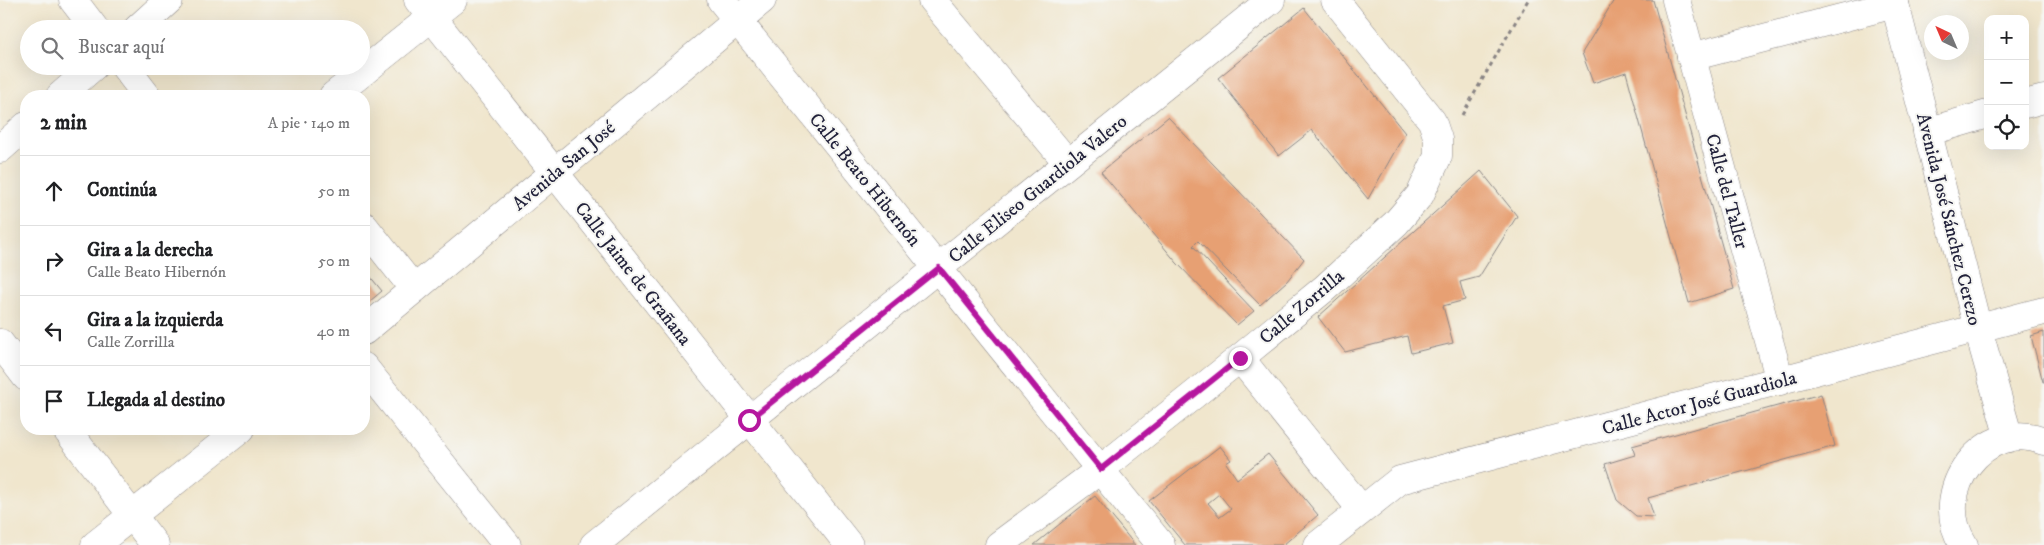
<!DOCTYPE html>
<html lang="es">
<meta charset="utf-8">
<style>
body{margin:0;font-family:"IM FELL DW Pica",serif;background:#f6f6f6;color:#202124}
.controls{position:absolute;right:15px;top:15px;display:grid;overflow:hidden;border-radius:10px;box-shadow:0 5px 20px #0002}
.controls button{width:45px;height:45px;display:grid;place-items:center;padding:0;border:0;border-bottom:1px solid #e0e0e0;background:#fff;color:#202124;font:25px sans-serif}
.compass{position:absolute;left:1924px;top:15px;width:45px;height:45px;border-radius:50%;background:#fff;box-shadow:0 5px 20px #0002;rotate:316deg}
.stop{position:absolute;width:15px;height:15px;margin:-11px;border:4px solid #b5179e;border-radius:50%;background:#fff}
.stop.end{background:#b5179e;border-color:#fff;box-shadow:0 1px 5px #0008}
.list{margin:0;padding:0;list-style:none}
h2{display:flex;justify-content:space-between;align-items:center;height:65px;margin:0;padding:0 20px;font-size:21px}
h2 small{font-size:16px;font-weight:400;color:#757577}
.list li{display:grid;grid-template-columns:32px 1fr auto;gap:15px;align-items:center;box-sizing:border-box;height:70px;padding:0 20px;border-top:1px solid #e0e0e0}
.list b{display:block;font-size:19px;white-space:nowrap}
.list p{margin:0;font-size:16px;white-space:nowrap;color:#757577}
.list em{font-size:16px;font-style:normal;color:#757577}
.icon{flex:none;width:28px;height:28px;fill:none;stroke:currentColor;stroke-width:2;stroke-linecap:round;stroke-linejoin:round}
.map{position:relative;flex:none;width:2044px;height:545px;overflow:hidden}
.search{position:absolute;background:#fff;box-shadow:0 5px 20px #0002;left:20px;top:20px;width:350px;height:55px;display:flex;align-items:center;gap:12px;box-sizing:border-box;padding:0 18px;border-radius:28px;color:#757577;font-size:19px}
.panel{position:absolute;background:#fff;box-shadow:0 5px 20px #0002;left:20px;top:90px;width:350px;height:345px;border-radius:20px}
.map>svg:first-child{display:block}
.building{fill:#e7a073;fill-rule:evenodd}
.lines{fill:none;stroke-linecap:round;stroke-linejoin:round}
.minor-casing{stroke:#898484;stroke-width:29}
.path{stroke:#898484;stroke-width:3;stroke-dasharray:4 4;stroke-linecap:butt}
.minor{stroke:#fff;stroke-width:28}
.route{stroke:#b5179e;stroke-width:6}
.labels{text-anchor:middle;stroke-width:4;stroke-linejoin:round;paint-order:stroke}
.street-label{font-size:19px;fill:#22223b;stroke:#f6f6f2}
</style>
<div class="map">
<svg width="2044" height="545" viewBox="0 0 2044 545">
<rect width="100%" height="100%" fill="#f6f6f2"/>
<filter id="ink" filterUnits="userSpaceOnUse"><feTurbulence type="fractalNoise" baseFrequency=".02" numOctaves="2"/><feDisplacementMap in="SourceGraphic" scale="10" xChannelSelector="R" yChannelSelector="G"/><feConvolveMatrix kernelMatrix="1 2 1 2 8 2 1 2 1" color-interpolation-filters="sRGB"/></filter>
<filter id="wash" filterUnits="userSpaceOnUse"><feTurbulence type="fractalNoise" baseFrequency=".0096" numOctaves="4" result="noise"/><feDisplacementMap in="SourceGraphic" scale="20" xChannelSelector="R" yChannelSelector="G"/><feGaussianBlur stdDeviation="1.12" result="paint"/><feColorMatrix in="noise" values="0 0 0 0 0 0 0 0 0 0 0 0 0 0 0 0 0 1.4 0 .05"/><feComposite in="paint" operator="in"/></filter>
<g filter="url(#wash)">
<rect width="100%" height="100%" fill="#f0e6cd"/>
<g id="blocks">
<!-- building -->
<g class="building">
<path d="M1614 0H1653L1734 289 1689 303 1626 72 1593 83 1582 53Z"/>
<path d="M1304 8 1405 133 1368 199 1312 130 1279 156 1218 78Z"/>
<path d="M1168 117 1304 259 1287 281 1260 305 1198 241 1193 246 1254 311 1237 325 1177 263 1101 172Z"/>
<path d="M1481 171 1517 216 1479 277 1460 282 1465 300 1443 306 1453 343 1411 353 1407 336 1345 352 1318 317Z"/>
<path d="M364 269 382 291 364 306Z"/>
<path d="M2044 332V382H2043L2031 336Z"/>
<path d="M1821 394 1835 446 1648 498 1654 517 1636 516 1617 500 1605 464 1635 455 1632 446Z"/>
<path d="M1220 446 1231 460 1226 463 1237 479 1268 454 1318 515 1283 545H1185L1149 501ZM1219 494 1231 509 1220 517 1208 503Z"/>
<path d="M1095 496 1135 545H1034L1077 510Z"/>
</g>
</g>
</g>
<g filter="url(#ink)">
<use href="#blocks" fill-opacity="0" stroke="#898484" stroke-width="1"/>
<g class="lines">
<defs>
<g id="minor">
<path d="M73 0 95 29"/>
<path d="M418 0 849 545"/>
<path d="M721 0 1161 545"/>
<path d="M932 0 1067 162"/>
<path d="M1676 0 1780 381"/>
<path d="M1894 0 1978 329 2009 438"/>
<path d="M137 29 169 0"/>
<path d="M1691 57 1895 4"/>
<path d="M124 66 147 96"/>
<path d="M60 96 94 66"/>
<path d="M333 96 453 0"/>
<path d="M2025 104 2044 99"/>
<path d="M1927 132 1988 114"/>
<path d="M0 149 26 126"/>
<path d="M364 226 414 289"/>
<path d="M364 331 762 0"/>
<path d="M0 343 26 377"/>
<path d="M1240 358 1361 509"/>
<path d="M364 367 507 545"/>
<path d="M66 429 155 545"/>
<path d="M95 545 241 429"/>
<path d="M594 545 1271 0"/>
<path d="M999 545 1101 469 1240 358 1325 288 1396 223 1420 195 1438 156V139L1432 121 1335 0"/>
<path d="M1318 545 1400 480 2044 311"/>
<path d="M1964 545C1928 491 1986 417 2044 441"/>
</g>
</defs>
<!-- minor casing -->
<use href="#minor" class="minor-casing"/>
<!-- path -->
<path class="path" d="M1462 115 1528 0"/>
<!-- minor -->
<use href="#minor" class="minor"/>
</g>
</g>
<g class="lines" filter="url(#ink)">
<!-- route -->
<path class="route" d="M749 420 939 268 1101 469 1240 358"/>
</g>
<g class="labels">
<!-- street labels -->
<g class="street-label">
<text transform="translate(563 165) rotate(-40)" y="7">Avenida San José</text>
<text transform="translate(866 179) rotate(51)" y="7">Calle Beato Hibernón</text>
<text transform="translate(1037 188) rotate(-39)" y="7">Calle Eliseo Guardiola Valero</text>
<text transform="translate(1728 191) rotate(75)" y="7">Calle del Taller</text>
<text transform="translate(1950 219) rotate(76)" y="7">Avenida José Sánchez Cerezo</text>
<text transform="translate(634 273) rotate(52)" y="7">Calle Jaime de Grañana</text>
<text transform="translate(1301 306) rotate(-40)" y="7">Calle Zorrilla</text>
<text transform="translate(1699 402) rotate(-15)" y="7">Calle Actor José Guardiola</text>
</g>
</g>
</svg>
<div class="controls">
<button>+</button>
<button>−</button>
<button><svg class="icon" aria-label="locate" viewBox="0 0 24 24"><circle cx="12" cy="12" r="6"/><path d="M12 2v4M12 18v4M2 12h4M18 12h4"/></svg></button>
</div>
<svg class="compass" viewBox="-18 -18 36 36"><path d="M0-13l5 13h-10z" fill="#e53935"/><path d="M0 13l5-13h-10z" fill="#757577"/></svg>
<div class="stop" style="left:749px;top:420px"></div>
<div class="stop end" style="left:1240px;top:358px"></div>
<div class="search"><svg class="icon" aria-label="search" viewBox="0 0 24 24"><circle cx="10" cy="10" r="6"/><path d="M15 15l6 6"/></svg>Buscar aquí</div>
<section class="panel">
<h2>2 min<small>A pie · 140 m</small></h2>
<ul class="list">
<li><svg class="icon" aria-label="ahead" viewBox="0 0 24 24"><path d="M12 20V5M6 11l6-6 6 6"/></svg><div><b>Continúa</b></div><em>50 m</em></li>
<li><svg class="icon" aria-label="right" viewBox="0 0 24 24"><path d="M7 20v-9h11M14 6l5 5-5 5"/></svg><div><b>Gira a la derecha</b><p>Calle Beato Hibernón</p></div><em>50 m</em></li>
<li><svg class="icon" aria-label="left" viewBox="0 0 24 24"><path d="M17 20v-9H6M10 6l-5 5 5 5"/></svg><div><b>Gira a la izquierda</b><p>Calle Zorrilla</p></div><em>40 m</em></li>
<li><svg class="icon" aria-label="arrive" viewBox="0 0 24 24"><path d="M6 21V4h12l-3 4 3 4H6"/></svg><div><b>Llegada al destino</b></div></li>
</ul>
</section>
</div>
